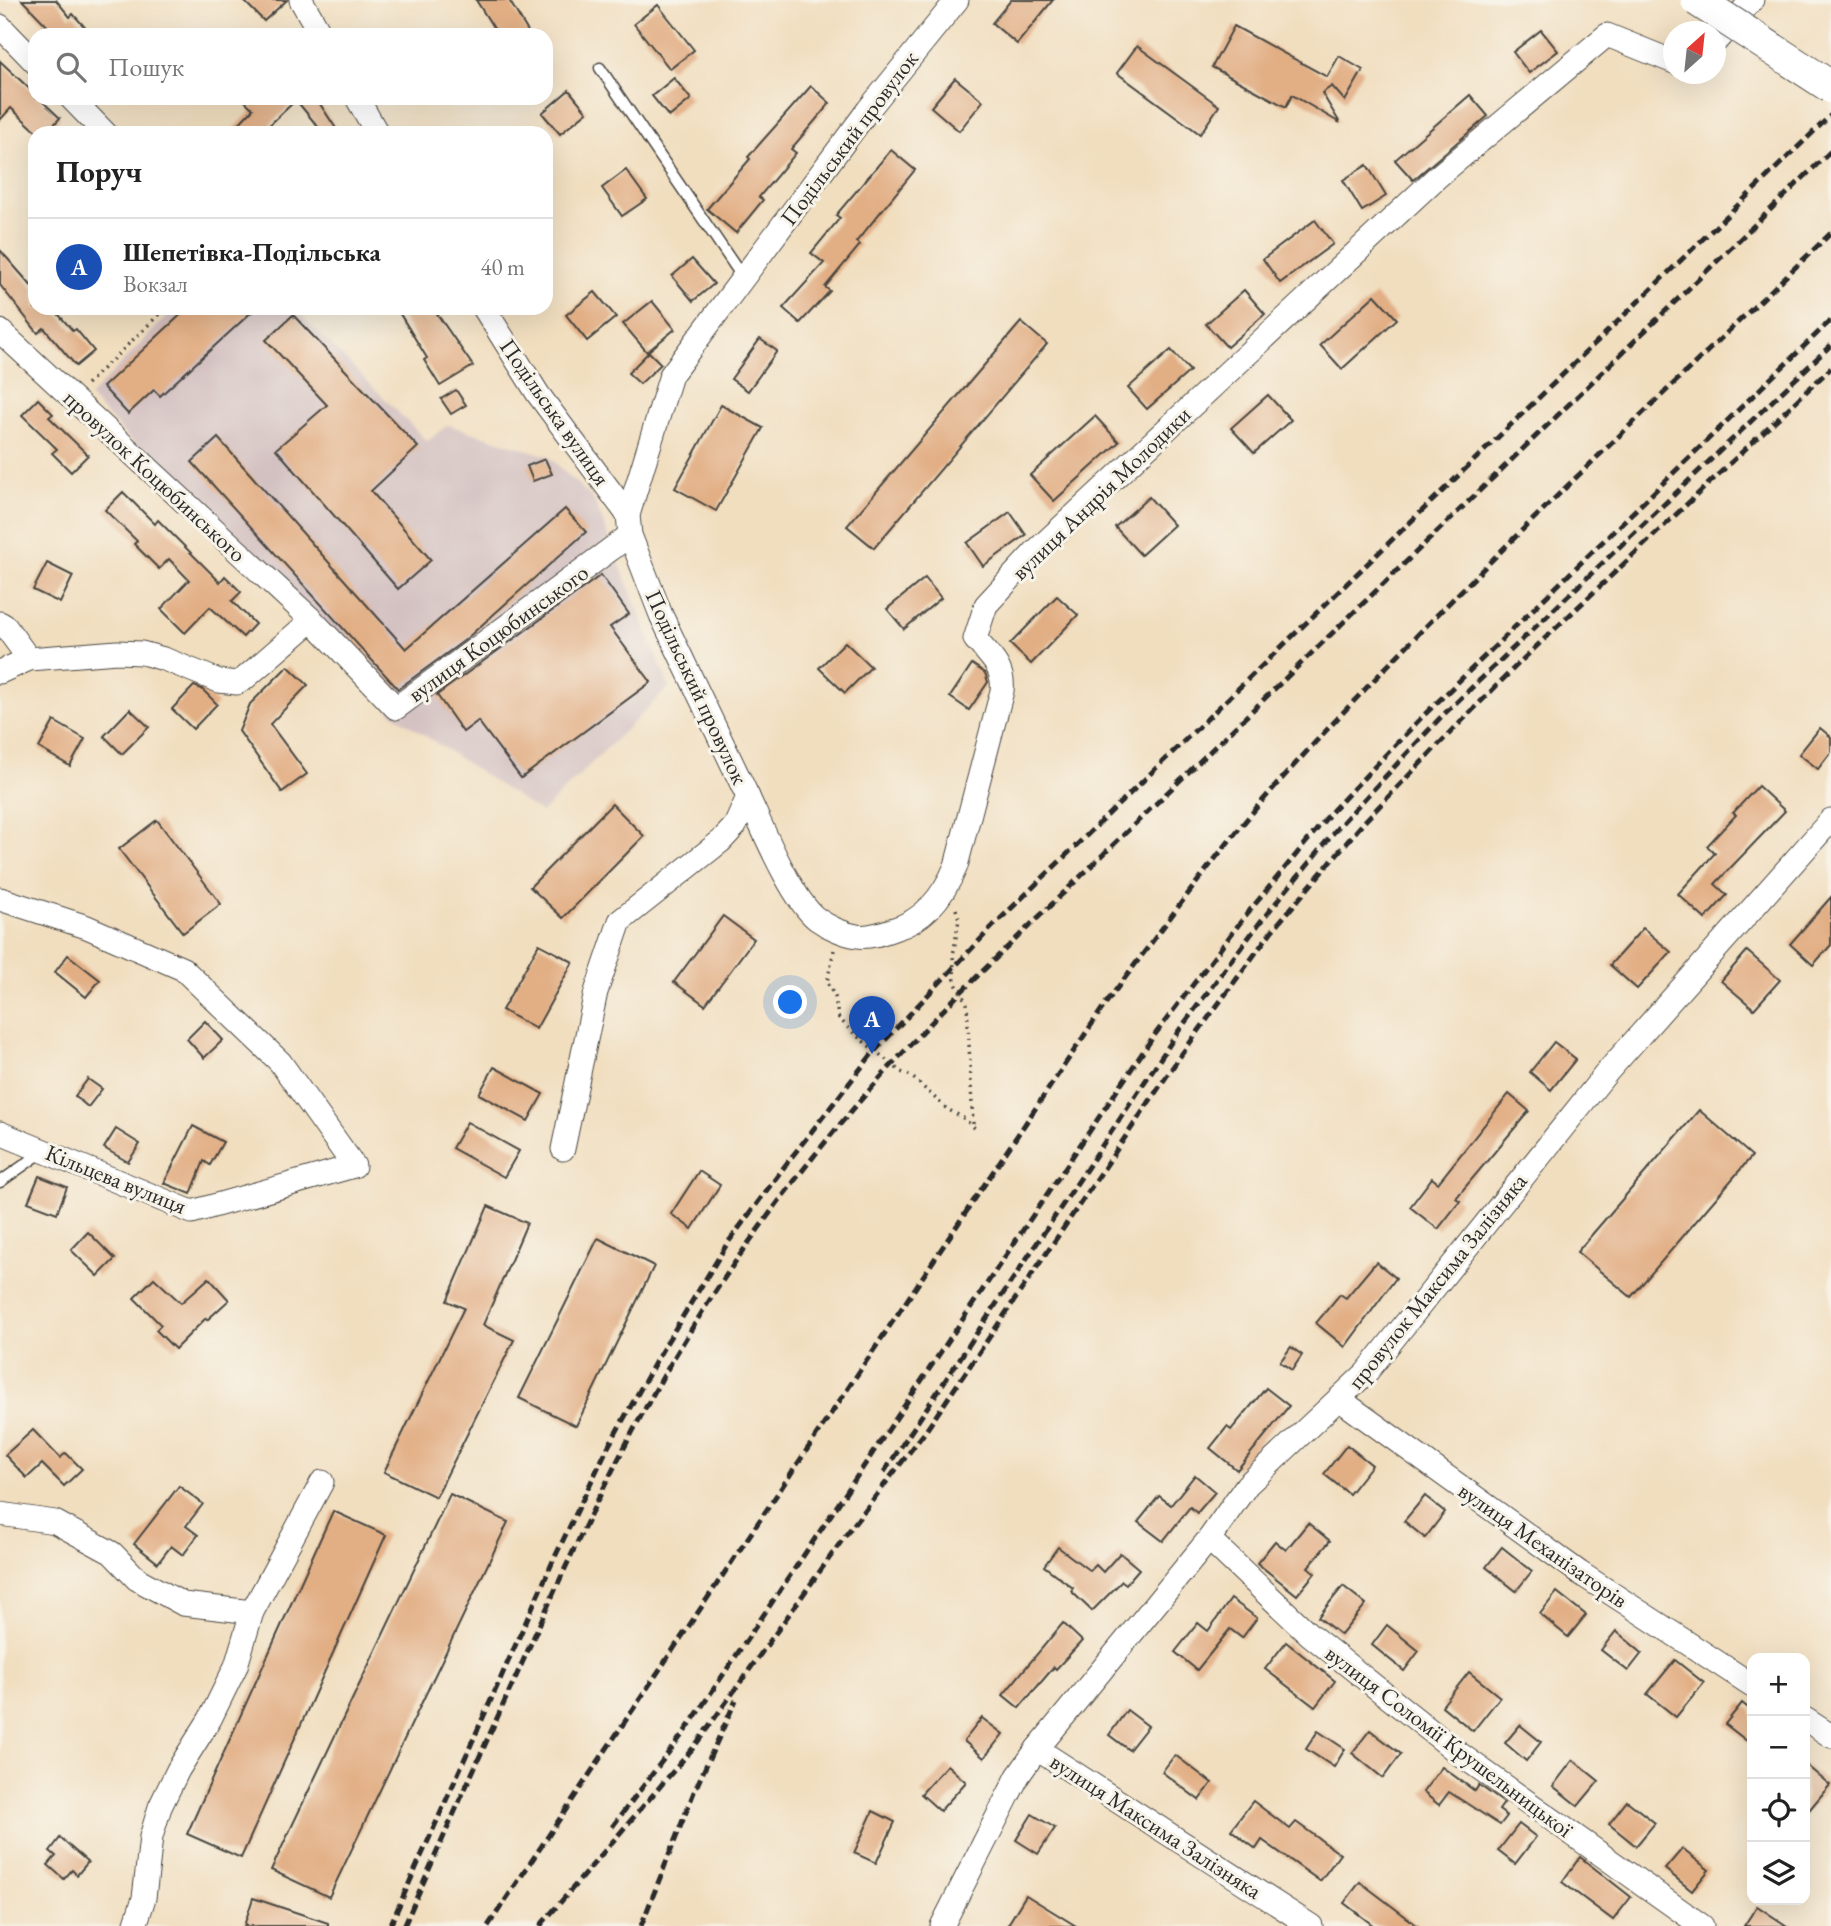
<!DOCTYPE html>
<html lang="uk">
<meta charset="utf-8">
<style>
body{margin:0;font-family:"EB Garamond",serif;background:#f6f6f6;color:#222}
.controls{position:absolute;right:21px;bottom:21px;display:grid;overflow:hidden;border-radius:14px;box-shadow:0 7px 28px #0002}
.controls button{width:63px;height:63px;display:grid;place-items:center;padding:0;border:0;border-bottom:2px solid #e0e0e0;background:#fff;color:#222;font:35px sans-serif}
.compass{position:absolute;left:1663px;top:21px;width:63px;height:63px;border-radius:50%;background:#fff;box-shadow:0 7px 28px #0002;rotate:27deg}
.you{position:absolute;left:791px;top:1003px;width:24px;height:24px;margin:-18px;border:5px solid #fff;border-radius:50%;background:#1a73e8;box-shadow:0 0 0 10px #1a73e833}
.badge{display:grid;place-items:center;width:46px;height:46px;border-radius:50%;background:#d93025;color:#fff;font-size:23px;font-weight:700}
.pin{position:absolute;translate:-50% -58px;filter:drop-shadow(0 2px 4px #0008)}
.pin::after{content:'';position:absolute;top:37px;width:24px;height:21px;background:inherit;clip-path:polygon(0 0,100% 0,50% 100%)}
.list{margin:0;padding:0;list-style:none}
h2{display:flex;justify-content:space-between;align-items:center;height:91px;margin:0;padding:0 28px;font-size:30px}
h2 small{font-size:23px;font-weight:400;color:#767676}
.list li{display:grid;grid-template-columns:46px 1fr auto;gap:21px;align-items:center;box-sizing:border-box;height:98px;padding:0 28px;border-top:2px solid #e0e0e0}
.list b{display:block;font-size:26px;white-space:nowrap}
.list p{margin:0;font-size:23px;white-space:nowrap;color:#767676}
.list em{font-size:23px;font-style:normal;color:#767676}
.icon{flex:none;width:38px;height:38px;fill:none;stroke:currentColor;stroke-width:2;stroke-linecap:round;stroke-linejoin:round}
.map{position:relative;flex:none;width:1831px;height:1926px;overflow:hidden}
.search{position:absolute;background:#fff;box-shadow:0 7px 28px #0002;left:28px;top:28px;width:525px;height:77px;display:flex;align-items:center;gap:18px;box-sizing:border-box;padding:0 24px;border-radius:21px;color:#767676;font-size:26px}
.panel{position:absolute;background:#fff;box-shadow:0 7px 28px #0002;left:28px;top:126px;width:525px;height:189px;border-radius:21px}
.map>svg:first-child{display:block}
.industrial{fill:#d2bfc0}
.building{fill:#e2af85}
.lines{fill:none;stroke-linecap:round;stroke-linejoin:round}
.service-casing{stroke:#494641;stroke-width:13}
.minor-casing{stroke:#494641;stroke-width:25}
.path{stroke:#494641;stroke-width:3.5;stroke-dasharray:2 5;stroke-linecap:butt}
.service{stroke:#fff;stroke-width:10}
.minor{stroke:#fff;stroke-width:23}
.rail{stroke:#2b2b2b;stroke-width:5;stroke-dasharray:10 5;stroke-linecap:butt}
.secondary-bridge-casing{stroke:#494641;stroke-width:34;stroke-linecap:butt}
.secondary-bridge{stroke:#fff;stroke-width:32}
.labels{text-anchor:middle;stroke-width:6;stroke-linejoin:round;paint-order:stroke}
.street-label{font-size:23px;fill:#2b2b2b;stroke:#f7f3e8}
</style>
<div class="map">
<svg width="1831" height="1926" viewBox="0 0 1831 1926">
<rect width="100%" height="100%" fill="#f7f3e8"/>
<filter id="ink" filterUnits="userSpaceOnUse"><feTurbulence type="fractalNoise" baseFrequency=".0143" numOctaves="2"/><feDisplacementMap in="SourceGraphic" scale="14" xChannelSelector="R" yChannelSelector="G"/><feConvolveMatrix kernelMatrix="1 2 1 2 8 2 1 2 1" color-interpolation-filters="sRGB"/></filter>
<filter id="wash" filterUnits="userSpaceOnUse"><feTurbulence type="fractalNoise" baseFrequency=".00686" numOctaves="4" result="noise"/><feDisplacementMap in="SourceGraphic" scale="28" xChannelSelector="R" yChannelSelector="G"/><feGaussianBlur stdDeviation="1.57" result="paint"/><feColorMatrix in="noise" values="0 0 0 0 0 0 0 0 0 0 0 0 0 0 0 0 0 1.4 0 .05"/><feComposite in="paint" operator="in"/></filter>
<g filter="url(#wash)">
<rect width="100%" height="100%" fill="#f1debf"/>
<!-- industrial -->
<path class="industrial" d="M175 308H294L427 441 448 425 548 456 594 500 669 687 541 813 393 714 89 397Z"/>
<g id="blocks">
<!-- building -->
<g class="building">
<path d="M22 0H56L70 17 73 14 92 35H56Z"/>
<path d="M243 0H287L264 21Z"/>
<path d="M476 0H509L530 35H498Z"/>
<path d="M1011 0H1053L1017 44 992 23Z"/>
<path d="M658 5 694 50 670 69 634 24Z"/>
<path d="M1234 26 1327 77 1339 56 1363 70 1345 101 1332 86 1322 93 1340 123 1292 95 1286 107 1212 67Z"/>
<path d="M1541 30 1558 51 1529 73 1513 52Z"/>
<path d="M1137 46 1219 106 1200 134 1117 73Z"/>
<path d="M0 61 35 94V98H39L60 118 46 133H38L11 108 0 120Z"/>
<path d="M674 78 691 99 669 117 652 96Z"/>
<path d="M955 78 983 101 959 131 931 107Z"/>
<path d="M811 86 830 103 791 149 796 153 759 197 763 200 736 233 707 209 750 159 748 157Z"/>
<path d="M569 90 587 112 560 134 542 113Z"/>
<path d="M1470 95 1488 116 1413 180 1395 160Z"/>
<path d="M242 98H316L339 133H323L296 100 261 133H230L253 109Z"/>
<path d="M891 150 915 170 856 242 860 245 825 287 830 291 800 323 783 308 824 263 811 253 840 218 836 215Z"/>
<path d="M1367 165 1386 196 1362 211 1343 180Z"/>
<path d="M626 170 647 199 622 216 602 188Z"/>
<path d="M1315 220 1333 244 1280 283 1263 259Z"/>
<path d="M0 250 35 290V308H53L73 331 76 329 94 351 76 366 44 328 38 333 0 285Z"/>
<path d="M692 259 714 284 693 301 672 276Z"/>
<path d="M1244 290 1265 314 1227 347 1206 324Z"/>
<path d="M595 292 616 317 587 341 566 315Z"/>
<path d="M1375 295 1397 319 1342 369 1320 345Z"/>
<path d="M652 301 675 329 647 352 623 324Z"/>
<path d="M188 308H256L160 396 154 390 128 414 103 387Z"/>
<path d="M410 308H433L473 366 440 386 424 360 427 358 400 314Z"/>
<path d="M293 315 418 447 371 491 431 560 398 589 276 449 327 405 266 340Z"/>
<path d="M1021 322 1047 344 874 548 847 526Z"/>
<path d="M760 339 777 351 748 391 731 379Z"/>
<path d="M1171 350 1190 371 1147 409 1128 388Z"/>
<path d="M649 352 661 364 640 384 628 373Z"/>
<path d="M456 390 466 405 451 414 441 399Z"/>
<path d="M1268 395 1291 420 1254 453 1231 428Z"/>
<path d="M38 399 53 414 49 417 88 455 71 472 52 453 57 449 22 415Z"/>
<path d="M721 405 763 428 716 511 675 488Z"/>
<path d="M1095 416 1119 442 1054 501 1030 475Z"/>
<path d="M218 438 406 649 565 509 586 532 465 640 398 689 192 462Z"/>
<path d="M545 459 552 474 533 481 527 466Z"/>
<path d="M123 492 155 524 158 520 220 582 225 576 241 592 232 601 255 624 243 637 210 607 185 633 161 609 189 580 169 559 159 569 134 544 137 541 105 510Z"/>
<path d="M1149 497 1174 525 1141 555 1115 527Z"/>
<path d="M1010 512 1026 535 983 566 967 543Z"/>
<path d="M47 563 73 576 60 603 33 590Z"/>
<path d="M601 575 629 614 610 627 651 682 521 778 478 721 463 732 437 695Z"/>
<path d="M925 578 941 598 904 629 887 609Z"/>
<path d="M1057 596 1078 615 1031 664 1010 644Z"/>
<path d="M845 642 871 667 845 693 819 668Z"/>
<path d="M972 664 985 673 988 682 969 710 950 697Z"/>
<path d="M288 666 308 685 270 724 307 774 282 792 239 731 250 704Z"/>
<path d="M194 686 202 689 217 704 193 729 172 709Z"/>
<path d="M130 709 149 727 122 754 104 736Z"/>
<path d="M54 721 85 739 70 766 39 748Z"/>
<path d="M1820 728 1831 737V752L1818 769 1799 754Z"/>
<path d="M1758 786 1785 811 1715 884 1727 895 1705 919 1678 894 1715 853 1707 846 1736 815 1733 813Z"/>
<path d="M612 804 644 836 563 918 530 887Z"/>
<path d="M157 820 221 904 183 933 119 849Z"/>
<path d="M1831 897V945L1813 965 1790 944Z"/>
<path d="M723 916 754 939 705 1005 674 982Z"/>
<path d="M1643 928 1671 952 1637 989 1610 965Z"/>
<path d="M539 944 573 962 536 1029 502 1010Z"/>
<path d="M1747 951 1780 980 1754 1009 1721 981Z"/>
<path d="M68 955 100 980 86 997 55 972Z"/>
<path d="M205 1021 223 1040 204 1058 187 1039Z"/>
<path d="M1554 1042 1576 1059 1551 1090 1530 1072Z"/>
<path d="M494 1067 543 1094 528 1121 479 1094Z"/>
<path d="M88 1079 102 1089 88 1107 75 1096Z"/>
<path d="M1509 1094 1529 1111 1456 1198 1460 1201 1438 1229 1410 1207 1432 1178 1438 1183Z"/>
<path d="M1699 1110 1752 1156 1631 1297 1577 1252Z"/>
<path d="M467 1122 519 1151 504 1177 452 1148Z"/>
<path d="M193 1126 223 1142 210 1165 204 1161 191 1194 164 1183Z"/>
<path d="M116 1129 140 1144 128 1162 104 1148Z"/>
<path d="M699 1171 720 1185 692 1229 671 1214Z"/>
<path d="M39 1176 67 1187 57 1213 28 1202Z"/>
<path d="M488 1206 527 1223 483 1325 514 1340 436 1497 384 1472 464 1308 447 1301Z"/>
<path d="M88 1232 115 1259 98 1276 71 1250Z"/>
<path d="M598 1238 654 1266 576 1426 519 1398Z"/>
<path d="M1376 1262 1396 1278 1345 1347 1316 1323 1340 1294 1346 1298Z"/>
<path d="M154 1278 181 1303 209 1278 229 1300 207 1320 206 1318 175 1349 156 1330 161 1325 134 1298Z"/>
<path d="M1291 1347 1302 1355 1292 1370 1280 1362Z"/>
<path d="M1266 1388 1289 1406 1237 1470 1210 1448 1227 1427 1231 1430Z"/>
<path d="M33 1430 60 1458 66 1453 82 1469 64 1486 42 1464 27 1478 5 1455Z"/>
<path d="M1347 1445 1372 1465 1349 1494 1324 1474Z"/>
<path d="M1195 1475 1215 1492 1197 1513 1190 1507 1163 1541 1138 1522 1159 1496 1171 1505Z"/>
<path d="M179 1486 203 1504 186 1526 198 1535 183 1555 171 1546 158 1563 134 1544Z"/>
<path d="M450 1494 508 1522 329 1897 271 1870Z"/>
<path d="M1425 1496 1445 1512 1425 1538 1404 1521Z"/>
<path d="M333 1511 386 1535 241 1858 187 1834Z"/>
<path d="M1308 1523 1330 1541 1308 1567 1315 1573 1297 1595 1257 1563 1275 1541 1286 1550Z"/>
<path d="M1058 1547 1090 1571 1096 1565 1103 1572 1120 1553 1139 1569 1126 1584 1122 1581 1092 1611 1071 1591 1073 1588 1044 1566Z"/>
<path d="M1502 1547 1532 1571 1516 1591 1486 1567Z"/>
<path d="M1343 1586 1366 1604 1341 1635 1318 1617Z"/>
<path d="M1557 1592 1586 1615 1568 1637 1540 1614Z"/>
<path d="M1231 1599 1257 1618 1242 1638 1230 1629 1197 1670 1175 1652 1198 1623 1208 1631Z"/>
<path d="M1063 1623 1082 1641 1056 1669 1054 1667 1019 1708 1003 1695Z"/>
<path d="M1387 1625 1419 1651 1404 1671 1372 1645Z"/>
<path d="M1616 1631 1642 1653 1628 1671 1601 1650Z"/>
<path d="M1286 1642 1335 1681 1315 1707 1265 1669Z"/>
<path d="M1675 1660 1704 1683 1676 1717 1647 1694Z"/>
<path d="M1469 1672 1500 1697 1473 1731 1442 1706Z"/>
<path d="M1742 1703 1752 1711V1745L1725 1724Z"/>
<path d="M1127 1710 1148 1726 1129 1750 1109 1735Z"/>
<path d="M982 1718 1003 1734 984 1758 964 1741Z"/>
<path d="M1520 1725 1541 1742 1526 1761 1505 1743Z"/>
<path d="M1370 1730 1401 1754 1383 1778 1352 1753Z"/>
<path d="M1318 1731 1345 1749 1334 1767 1306 1749Z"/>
<path d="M1175 1755 1212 1783 1199 1800 1162 1772Z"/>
<path d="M1573 1760 1599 1781 1578 1806 1553 1786Z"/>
<path d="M1805 1764 1830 1785 1805 1815Z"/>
<path d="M947 1765 966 1782 940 1811 921 1794Z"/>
<path d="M1442 1767 1475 1791 1479 1785 1504 1803 1499 1810 1507 1816 1500 1825 1449 1792 1439 1805 1423 1792Z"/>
<path d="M1253 1801 1290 1829 1296 1822 1340 1854 1320 1881 1262 1840 1256 1849 1231 1830Z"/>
<path d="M1627 1801 1655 1823 1636 1846 1609 1824Z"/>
<path d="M873 1811 895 1822 876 1863 854 1853Z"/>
<path d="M1032 1814 1055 1828 1038 1854 1016 1840Z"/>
<path d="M1519 1824 1536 1837 1515 1864 1498 1851Z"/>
<path d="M60 1838 88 1862 77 1875 72 1870 64 1879 48 1865 56 1856 50 1851Z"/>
<path d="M1682 1849 1709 1870 1692 1891 1665 1869Z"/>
<path d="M1580 1857 1631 1897 1613 1920 1562 1882Z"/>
<path d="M1360 1882 1418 1926H1374L1344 1903Z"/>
<path d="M1026 1895 1076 1926H1007Z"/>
<path d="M253 1898 328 1923V1926H244Z"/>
<path d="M1757 1906 1787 1926H1744Z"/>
</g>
</g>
</g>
<g filter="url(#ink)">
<use href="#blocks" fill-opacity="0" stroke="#494641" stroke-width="2"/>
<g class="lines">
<defs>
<g id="service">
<path d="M600 68 743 278"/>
<path d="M0 1182 44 1151"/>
</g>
<g id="minor">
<path d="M301 0 321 35"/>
<path d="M0 26 35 62"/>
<path d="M1716 41 1752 0"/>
<path d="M71 98 105 133"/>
<path d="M357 98 377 133"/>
<path d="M484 308 538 394 628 515"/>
<path d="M0 331 312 620 396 708 630 535"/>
<path d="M0 623 5 626 29 659"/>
<path d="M0 672 29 659 117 652 142 653 164 659 219 681 237 683 244 679 312 620"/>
<path d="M748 797C762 827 792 900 817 919 828 927 844 934 857 936 869 938 883 933 894 929 926 920 944 895 956 866L1002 691C1005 668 989 655 975 639L986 605 1034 553 1436 178 1607 35 1674 62"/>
<path d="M0 899 87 927 183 969 280 1062 354 1166 192 1212 0 1133"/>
<path d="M563 1149 596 992 620 921 721 841 735 826 748 797 661 615 630 535 628 515 671 375 868 110 957 0"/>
<path d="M1339 1399 1580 1573 1752 1685"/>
<path d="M0 1514 55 1522 112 1553 137 1579 183 1604 252 1612 322 1482"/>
<path d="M1209 1539 1309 1634 1461 1755 1702 1926"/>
<path d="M1805 1719 1831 1736"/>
<path d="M1037 1749 1311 1926"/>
<path d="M135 1926 144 1898 151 1837 160 1807 178 1770 210 1719 236 1666 252 1612"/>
<path d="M942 1926 1018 1776 1037 1749 1209 1539 1247 1485 1366 1373 1608 1071 1831 820"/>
</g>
</defs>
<!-- service casing -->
<use href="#service" class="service-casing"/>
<!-- minor casing -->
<use href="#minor" class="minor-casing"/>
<!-- path -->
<g class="path">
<path d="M87 384 166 308"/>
<path d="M956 909 959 919 953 956 955 982 967 1004 973 1124"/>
<path d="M834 950 827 982 835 997 838 1017 851 1031 901 1072 911 1076 947 1109 962 1117 977 1130"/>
</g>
<!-- service -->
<use href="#service" class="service"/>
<!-- minor -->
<use href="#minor" class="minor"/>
<!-- rail -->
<g class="rail">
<path d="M884 1472 1180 1029 1261 921 1339 826 1441 717 1831 345"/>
<path d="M612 1827 688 1727 1153 1037 1246 915 1333 810 1421 718 1831 320"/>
<path d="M390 1926 553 1561 608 1447 661 1352 727 1244 787 1163 872 1054 995 924 1831 115"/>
<path d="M404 1926C442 1840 480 1755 519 1670 573 1549 628 1429 699 1317 773 1199 863 1091 961 992L1831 151"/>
<path d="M488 1926 1106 1003C1164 927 1222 844 1287 773 1459 584 1647 410 1831 233"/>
<path d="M540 1926 694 1747 848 1532 925 1432 1181 1055 1271 932 1364 822 1441 742 1521 661 1831 368"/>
<path d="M641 1926 694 1792 736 1700"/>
</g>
<defs>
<path id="secondary-bridge" d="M1697 0 1831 87"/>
</defs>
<!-- secondary-bridge casing -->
<use href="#secondary-bridge" class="secondary-bridge-casing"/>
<!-- secondary-bridge -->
<use href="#secondary-bridge" class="secondary-bridge"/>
</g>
</g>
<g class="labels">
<!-- street labels -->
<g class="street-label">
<text transform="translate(849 138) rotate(-53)" y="8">Подільський провулок</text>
<text transform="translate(555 412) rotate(55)" y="8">Подільська вулиця</text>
<text transform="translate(155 476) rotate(43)" y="8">провулок Коцюбинського</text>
<text transform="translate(1101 493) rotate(-44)" y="8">вулиця Андрія Молодики</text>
<text transform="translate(498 633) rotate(-36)" y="8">вулиця Коцюбинського</text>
<text transform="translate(697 687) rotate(65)" y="8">Подільський провулок</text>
<text transform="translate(116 1179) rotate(22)" y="8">Кільцева вулиця</text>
<text transform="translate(1437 1281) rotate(-51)" y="8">провулок Максима Залізняка</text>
<text transform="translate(1543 1545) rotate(35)" y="8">вулиця Механізаторів</text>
<text transform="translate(1449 1741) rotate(37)" y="8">вулиця Соломії Крушельницької</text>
<text transform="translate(1156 1826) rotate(33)" y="8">вулиця Максима Залізняка</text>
</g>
</g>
</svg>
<div class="controls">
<button>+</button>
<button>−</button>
<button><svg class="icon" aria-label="locate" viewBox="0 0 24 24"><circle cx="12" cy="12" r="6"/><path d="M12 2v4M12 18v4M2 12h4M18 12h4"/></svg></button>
<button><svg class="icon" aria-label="layers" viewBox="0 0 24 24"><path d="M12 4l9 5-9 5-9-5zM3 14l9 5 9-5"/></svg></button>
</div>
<svg class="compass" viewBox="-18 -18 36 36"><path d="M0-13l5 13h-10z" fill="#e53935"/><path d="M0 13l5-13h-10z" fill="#767676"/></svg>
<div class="you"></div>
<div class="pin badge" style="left:872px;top:1054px;background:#1a4fb4">A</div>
<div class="search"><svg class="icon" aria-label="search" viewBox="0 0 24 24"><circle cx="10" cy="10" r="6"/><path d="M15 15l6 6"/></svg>Пошук</div>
<section class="panel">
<h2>Поруч<small></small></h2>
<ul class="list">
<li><span class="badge" style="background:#1a4fb4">A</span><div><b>Шепетівка-Подільська</b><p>Вокзал</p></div><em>40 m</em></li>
</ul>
</section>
</div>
